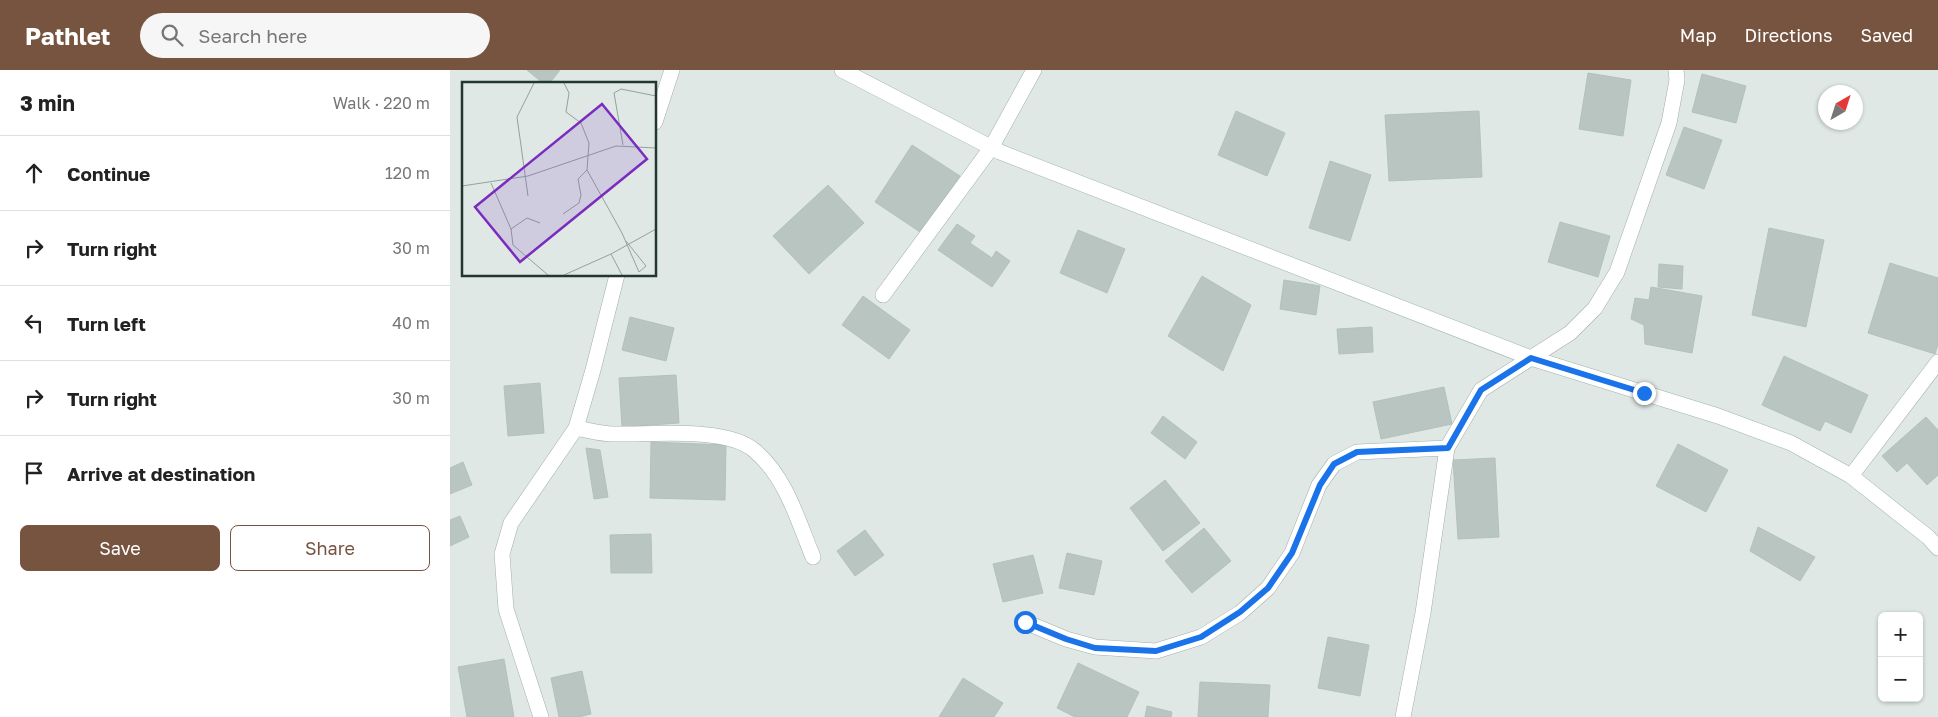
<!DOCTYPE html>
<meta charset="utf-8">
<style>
body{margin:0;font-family:"Golos Text",sans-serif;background:#f6f6f6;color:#222}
.controls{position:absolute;right:15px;bottom:15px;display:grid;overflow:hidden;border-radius:8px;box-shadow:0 1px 4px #0004}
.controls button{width:45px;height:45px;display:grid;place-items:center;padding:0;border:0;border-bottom:1px solid #e0e0e0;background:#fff;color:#222;font:25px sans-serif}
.compass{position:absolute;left:1368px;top:15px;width:45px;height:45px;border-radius:50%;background:#fff;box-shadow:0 1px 4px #0004;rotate:39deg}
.stop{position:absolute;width:15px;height:15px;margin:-11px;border:4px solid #1a73e8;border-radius:50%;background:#fff}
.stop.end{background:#1a73e8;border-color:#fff;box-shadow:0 1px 5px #0008}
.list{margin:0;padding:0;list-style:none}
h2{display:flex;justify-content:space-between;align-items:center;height:65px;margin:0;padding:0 20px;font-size:21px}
h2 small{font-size:16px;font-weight:400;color:#767676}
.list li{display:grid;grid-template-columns:32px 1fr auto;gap:15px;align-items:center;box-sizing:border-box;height:75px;padding:0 20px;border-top:1px solid #e0e0e0}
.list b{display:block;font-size:19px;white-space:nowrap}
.list em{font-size:16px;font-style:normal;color:#767676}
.actions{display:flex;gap:10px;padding:15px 20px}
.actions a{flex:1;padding:11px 0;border:1px solid #775440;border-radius:8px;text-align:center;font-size:18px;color:#775440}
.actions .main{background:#775440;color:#fff}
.icon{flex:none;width:28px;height:28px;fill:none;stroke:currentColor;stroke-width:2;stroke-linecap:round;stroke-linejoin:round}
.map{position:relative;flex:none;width:1488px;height:647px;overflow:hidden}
header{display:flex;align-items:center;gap:30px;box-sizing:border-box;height:70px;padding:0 25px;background:#775440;color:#fff}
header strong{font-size:24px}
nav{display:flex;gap:28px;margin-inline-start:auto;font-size:18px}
.search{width:350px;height:45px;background:#f6f6f6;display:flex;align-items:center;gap:12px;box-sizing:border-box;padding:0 18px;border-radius:28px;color:#767676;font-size:19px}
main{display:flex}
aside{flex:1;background:#fff}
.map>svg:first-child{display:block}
.building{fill:#b8c5c1;stroke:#b3c1bc}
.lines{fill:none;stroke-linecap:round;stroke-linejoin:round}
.street-casing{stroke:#a3afac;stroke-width:16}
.secondary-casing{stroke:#a0b3ae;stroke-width:16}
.street{stroke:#fff;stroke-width:15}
.secondary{stroke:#fff;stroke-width:15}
.route{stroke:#1a73e8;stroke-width:6}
.inset-road{fill:none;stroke:#93a19e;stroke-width:1}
.view{fill:#7b2cbf;fill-opacity:0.15;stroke:#7b2cbf;stroke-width:2.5}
.inset-edge{fill:none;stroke:#223633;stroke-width:2.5}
</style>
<header>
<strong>Pathlet</strong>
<div class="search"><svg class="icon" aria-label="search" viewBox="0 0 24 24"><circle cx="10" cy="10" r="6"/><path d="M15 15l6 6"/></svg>Search here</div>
<nav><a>Map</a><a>Directions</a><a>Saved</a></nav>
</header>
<main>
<aside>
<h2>3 min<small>Walk · 220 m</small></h2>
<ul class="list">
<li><svg class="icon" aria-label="ahead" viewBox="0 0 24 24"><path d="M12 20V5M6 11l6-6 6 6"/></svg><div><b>Continue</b></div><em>120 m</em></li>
<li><svg class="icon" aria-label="right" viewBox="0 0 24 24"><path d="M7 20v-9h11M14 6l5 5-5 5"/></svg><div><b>Turn right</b></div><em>30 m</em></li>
<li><svg class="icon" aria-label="left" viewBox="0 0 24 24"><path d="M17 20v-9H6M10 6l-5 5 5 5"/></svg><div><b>Turn left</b></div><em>40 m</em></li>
<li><svg class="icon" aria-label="right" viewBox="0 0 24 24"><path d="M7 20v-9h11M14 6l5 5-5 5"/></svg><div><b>Turn right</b></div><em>30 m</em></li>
<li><svg class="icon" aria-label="arrive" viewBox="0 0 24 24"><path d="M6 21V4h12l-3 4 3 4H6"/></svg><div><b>Arrive at destination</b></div></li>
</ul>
<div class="actions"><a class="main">Save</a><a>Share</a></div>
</aside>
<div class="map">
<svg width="1488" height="647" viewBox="0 0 1488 647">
<rect width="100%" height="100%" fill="#dfe8e5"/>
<!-- building -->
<g class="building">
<path d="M77 0H110L99 14H94Z"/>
<path d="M1138 3 1181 10 1173 66 1129 59Z"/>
<path d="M1252 4 1296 16 1286 53 1242 42Z"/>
<path d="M786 41 835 63 817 106 768 85Z"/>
<path d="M1029 41 1032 107 939 111 935 45Z"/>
<path d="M1234 57 1272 70 1254 119 1216 105Z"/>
<path d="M462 75 510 106 473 164 425 132Z"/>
<path d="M880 91 921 105 900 171 859 158Z"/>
<path d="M378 115 414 153 359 204 323 166Z"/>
<path d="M1110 152 1160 166 1148 207 1098 192Z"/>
<path d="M507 154 525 166 520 173 542 188 546 181 560 191 542 217 488 180Z"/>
<path d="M1319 158 1374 170 1356 257 1302 245Z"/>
<path d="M628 160 675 179 657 223 610 203Z"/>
<path d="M1440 193 1488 208V274L1485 284 1418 263Z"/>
<path d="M1209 194 1233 196 1232 219 1208 217Z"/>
<path d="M752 206 801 235 773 301 718 266Z"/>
<path d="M834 210 870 216 866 245 830 239Z"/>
<path d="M1201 217 1252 226 1242 283 1195 274 1194 255 1181 249 1185 228 1199 230Z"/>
<path d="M413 226 460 260 439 289 392 255Z"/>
<path d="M180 247 224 258 216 291 172 280Z"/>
<path d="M922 257 923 282 889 284 887 259Z"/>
<path d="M1334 286 1418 325 1401 363 1375 351 1370 361 1312 335Z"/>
<path d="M226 305 229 353 172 357 169 308Z"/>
<path d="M90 313 94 363 58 366 54 316Z"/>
<path d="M994 317 1002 354 931 369 923 332Z"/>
<path d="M713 346 747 372 735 389 701 363Z"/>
<path d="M1476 347 1488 360V405L1477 415 1457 393 1447 402 1432 386Z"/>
<path d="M201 372 276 375 275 430 200 428Z"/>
<path d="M1228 374 1278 400 1256 442 1206 416Z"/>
<path d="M136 378 150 380 158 427 144 429Z"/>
<path d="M1045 388 1049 467 1008 469 1003 390Z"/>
<path d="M13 392 22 415 0 424V398Z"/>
<path d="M715 410 750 453 713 481 680 438Z"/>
<path d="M10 446 19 467 0 476V450Z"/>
<path d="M1308 457 1365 487 1350 511 1300 481Z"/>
<path d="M754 458 781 491 742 523 715 491Z"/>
<path d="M415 460 434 485 405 506 387 481Z"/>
<path d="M201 464 202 503H161L160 465Z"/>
<path d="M617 483 652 491 644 525 609 518Z"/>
<path d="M583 485 593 523 553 532 543 494Z"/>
<path d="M878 567 919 575 910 626 868 618Z"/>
<path d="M54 589 64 647H17L8 597Z"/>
<path d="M628 593 689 622 677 647H625L607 638Z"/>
<path d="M132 601 141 644 129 647H109L101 608Z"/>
<path d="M513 608 553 633 544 647H489Z"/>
<path d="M750 612 820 615 818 647H748Z"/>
<path d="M697 636 722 642 721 647H695Z"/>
</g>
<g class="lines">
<defs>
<g id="street">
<path d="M205 52 222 0"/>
<path d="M433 225 541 78 584 0"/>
<path d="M126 358C138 360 151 364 163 364 200 365 277 356 305 381 336 407 348 451 363 487"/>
<path d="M1401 406 1488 292"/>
<path d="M575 552 616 569 645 577 706 581 751 567 790 543 818 518 842 483 869 415 884 394 907 382 997 378"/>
<path d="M91 647 56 539 52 484 61 453 126 358 143 300 167 205"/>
<path d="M953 647 973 543 997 378 1031 320 1120 263 1145 238 1167 202 1219 53 1227 10 1226 0"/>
</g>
<path id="secondary" d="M392 0 550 82 1081 288 1268 346 1341 373 1401 406 1478 467 1488 478"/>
</defs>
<!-- street casing -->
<use href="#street" class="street-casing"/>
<!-- secondary casing -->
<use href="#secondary" class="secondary-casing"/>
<!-- street -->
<use href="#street" class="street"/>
<!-- secondary -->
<use href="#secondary" class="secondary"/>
</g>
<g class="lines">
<!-- route -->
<path class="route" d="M575 552 616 569 645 578 706 581 751 567 790 542 818 518 842 483 870 415 884 394 907 382 998 378 1031 320 1081 288 1194 323"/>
</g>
<!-- overview -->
<g transform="translate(12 12)">
<rect width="194" height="194" fill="#dfe8e5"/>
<path class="inset-road" d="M102 1 107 11 104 30 119 41 127 61 125 88 160 151 177 190 184 184 164 159M161 63 152 11 159 7 194 14M29 101 49 147 51 163 86 193M0 104 66 94 154 64 194 66M66 114 55 35 72 1M101 132 117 121 119 113 116 97 125 88M49 147 65 136 78 141M149 172 160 193M102 193 149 172 194 147"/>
<path class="view" d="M140 22 185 77 58 180 13 125Z"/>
<rect width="194" height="194" class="inset-edge"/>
</g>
</svg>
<div class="controls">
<button>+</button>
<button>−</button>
</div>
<svg class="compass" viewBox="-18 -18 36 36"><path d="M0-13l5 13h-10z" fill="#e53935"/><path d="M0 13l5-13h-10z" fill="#767676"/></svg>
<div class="stop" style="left:575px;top:552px"></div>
<div class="stop end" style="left:1194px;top:323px"></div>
</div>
</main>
